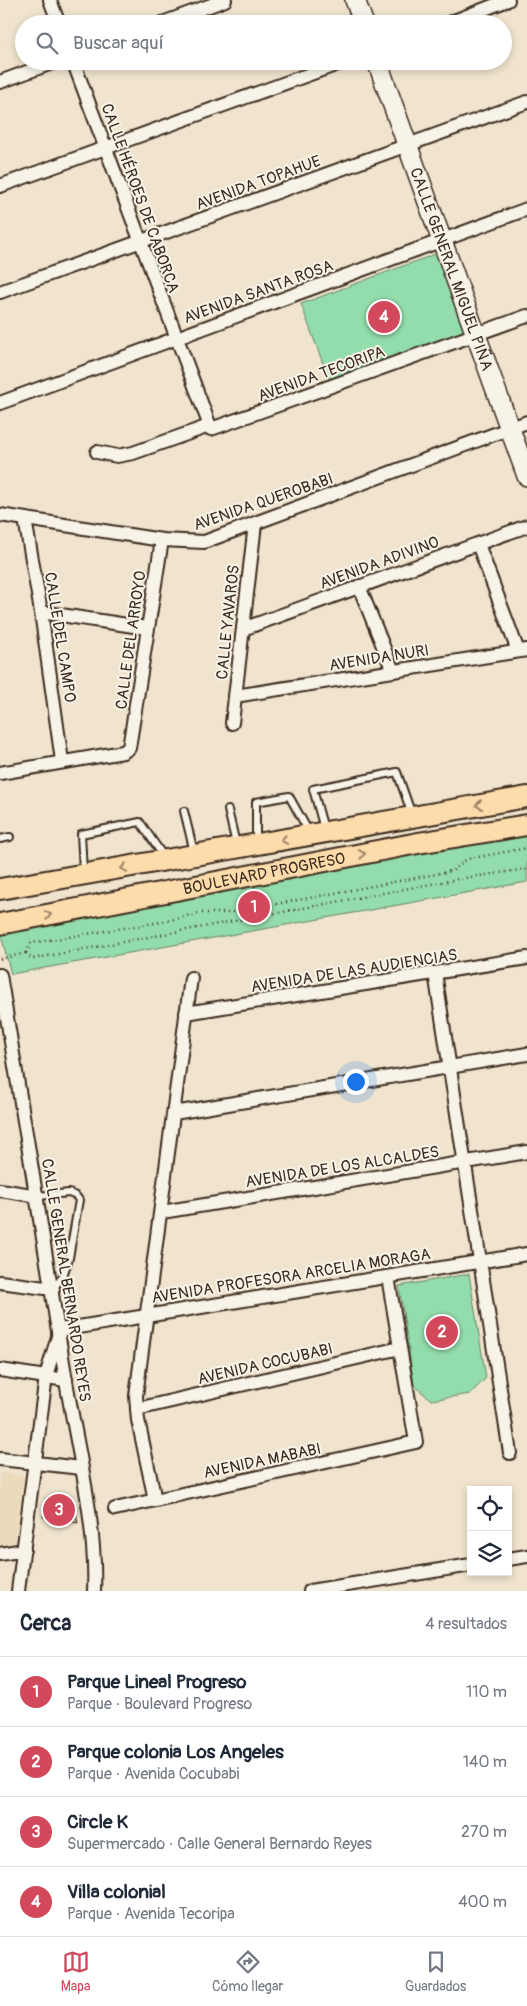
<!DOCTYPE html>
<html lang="es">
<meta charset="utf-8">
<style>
body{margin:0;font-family:Pangolin,sans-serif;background:#f2f2f3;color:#1f2937}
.controls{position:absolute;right:15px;bottom:15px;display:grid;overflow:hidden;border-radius:0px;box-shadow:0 2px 8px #0003}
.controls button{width:45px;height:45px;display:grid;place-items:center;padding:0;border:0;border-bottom:1px solid #e0e1e3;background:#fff;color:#1f2937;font:25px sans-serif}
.you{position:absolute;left:355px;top:1081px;width:18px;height:18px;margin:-12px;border:4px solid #fff;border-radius:50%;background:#1a73e8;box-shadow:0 0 0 8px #1a73e833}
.badge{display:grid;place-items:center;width:32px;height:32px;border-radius:50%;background:#d1495b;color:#fff;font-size:16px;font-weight:700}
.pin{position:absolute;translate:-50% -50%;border:2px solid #fff;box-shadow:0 1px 5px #0006}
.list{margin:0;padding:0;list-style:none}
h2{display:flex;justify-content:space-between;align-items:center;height:65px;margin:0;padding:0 20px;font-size:21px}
h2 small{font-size:16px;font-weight:400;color:#747a83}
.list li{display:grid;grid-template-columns:32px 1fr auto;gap:15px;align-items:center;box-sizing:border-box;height:70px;padding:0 20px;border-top:1px solid #e0e1e3}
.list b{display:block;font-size:19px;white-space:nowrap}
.list p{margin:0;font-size:16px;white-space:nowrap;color:#747a83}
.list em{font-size:16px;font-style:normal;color:#747a83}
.icon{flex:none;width:28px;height:28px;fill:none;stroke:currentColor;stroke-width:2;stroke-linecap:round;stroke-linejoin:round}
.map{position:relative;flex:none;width:527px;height:1591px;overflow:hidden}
.search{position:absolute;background:#fff;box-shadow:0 2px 8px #0003;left:15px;right:15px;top:15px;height:55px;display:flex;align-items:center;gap:12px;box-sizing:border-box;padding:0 18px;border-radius:28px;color:#747a83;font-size:19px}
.sheet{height:345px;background:#fff}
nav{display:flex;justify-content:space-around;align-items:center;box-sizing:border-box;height:70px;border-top:1px solid #e0e1e3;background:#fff;font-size:14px;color:#747a83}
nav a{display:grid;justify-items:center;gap:2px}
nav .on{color:#d1495b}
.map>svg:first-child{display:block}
.built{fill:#ebdabc}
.green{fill:#93dcab;stroke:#678364}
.building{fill:#e0c193;stroke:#3b2a1e}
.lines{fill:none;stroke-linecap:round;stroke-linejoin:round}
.lane-casing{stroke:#3b2a1e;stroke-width:10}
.street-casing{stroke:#3b2a1e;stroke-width:16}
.secondary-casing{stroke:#3b2a1e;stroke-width:22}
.primary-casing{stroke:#3b2a1e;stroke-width:24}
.path{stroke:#3b2a1e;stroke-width:2.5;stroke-dasharray:1 4;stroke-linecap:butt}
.lane{stroke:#f7f3e8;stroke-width:6}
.street{stroke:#f7f3e8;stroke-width:12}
.secondary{stroke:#f7f3e8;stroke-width:19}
.primary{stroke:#fddcac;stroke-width:20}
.oneway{stroke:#9c8365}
.labels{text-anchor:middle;stroke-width:4;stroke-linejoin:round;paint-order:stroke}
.street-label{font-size:16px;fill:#3b2a1e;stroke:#f7f3e8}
</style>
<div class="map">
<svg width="527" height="1591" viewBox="0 0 527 1591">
<rect width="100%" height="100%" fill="#f0e4ce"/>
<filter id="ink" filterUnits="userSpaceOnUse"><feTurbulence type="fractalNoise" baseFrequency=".02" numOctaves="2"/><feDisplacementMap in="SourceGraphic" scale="10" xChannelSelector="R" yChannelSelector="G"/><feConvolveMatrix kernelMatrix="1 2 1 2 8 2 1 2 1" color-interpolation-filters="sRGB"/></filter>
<g filter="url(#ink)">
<!-- built -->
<path class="built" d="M0 1473 24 1476 15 1545 0 1547Z"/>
<!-- green -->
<g class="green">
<path d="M438 253 466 330 329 380 301 304Z"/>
<path d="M527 832V882L11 974 0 931Z"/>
<path d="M469 1274 486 1378 470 1394 431 1400 414 1385 399 1286Z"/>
</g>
<!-- building -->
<path class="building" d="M46 1498 73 1502 78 1523 43 1517Z"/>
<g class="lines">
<defs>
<g id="lane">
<path d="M228 810 236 844"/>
<path d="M184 811 194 852"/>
<path d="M324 829 313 789 397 772 412 815"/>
<path d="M0 839 10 837"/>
<path d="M256 842V802L289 796 309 832"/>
<path d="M83 871 81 834 140 822 164 857"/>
<path d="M38 1196 69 1193 76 1196 79 1200 69 1258 63 1276 53 1289"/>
</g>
<g id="street">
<path d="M50 0 59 24"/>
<path d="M160 24 225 0"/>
<path d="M446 24 508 0"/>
<path d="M73 61 211 429 527 316"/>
<path d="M0 82 57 61"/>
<path d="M0 186 346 61"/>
<path d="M0 292 527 102"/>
<path d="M0 403 527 209"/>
<path d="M97 452 117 456 133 453 209 426"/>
<path d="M0 515 162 540 204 542 527 422"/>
<path d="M25 519 41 612 62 761"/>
<path d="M478 544 518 651"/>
<path d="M359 586 393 671"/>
<path d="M41 612 147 628"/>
<path d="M243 629 527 526"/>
<path d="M235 696 527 650"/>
<path d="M232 723 255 524"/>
<path d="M0 773 123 752 129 748 162 540"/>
<path d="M435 973 510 1453"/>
<path d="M0 975C22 1110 45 1246 66 1381 77 1447 97 1525 94 1591"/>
<path d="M186 1013 527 958"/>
<path d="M174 1113 527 1054"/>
<path d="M0 1190 38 1196"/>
<path d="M162 1212 527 1152"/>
<path d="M0 1282 53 1289"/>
<path d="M0 1370 66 1380"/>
<path d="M137 1409 400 1348"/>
<path d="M0 1459 81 1468"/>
<path d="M155 1500 138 1420 136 1396 191 978"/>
<path d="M115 1509 416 1442 388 1277"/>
<path d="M0 1554 24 1550"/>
<path d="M508 1559 527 1556"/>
<path d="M18 1591 46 1376 60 1330 527 1254"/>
<path d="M310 1591 471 1565"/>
</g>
<g id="secondary">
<path d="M355 0 364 24"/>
<path id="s1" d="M377 61 527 476"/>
</g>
<g id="primary">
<path d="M0 889 527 797"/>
<path id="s2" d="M0 924 418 843 527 825"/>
</g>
</defs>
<!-- lane casing -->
<use href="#lane" class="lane-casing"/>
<!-- street casing -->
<use href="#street" class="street-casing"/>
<!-- secondary casing -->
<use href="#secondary" class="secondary-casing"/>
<!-- primary casing -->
<use href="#primary" class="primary-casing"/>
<!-- path -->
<g class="path">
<path d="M26 953 31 943 167 921 199 913H229L452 871 467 859 527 848"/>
<path d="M26 953 32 959 458 879 527 869"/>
<path d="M0 959 26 953"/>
</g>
<!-- lane -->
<use href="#lane" class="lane"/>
<!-- street -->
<use href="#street" class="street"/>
<!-- secondary -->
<use href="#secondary" class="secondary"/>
<!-- primary -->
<use href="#primary" class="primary"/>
</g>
<!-- one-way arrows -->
<defs><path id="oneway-chevron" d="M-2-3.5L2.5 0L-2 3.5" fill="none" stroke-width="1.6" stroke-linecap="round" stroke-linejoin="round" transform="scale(1.25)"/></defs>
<g class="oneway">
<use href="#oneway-chevron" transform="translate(479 805) rotate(170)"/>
<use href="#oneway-chevron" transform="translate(284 840) rotate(170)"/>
<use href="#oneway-chevron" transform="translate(362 854) rotate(-11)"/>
<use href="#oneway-chevron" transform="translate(124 868) rotate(170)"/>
<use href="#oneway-chevron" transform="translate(48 915) rotate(-11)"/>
</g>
</g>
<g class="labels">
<!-- street labels -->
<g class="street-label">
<text transform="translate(258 182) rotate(-20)" y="6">AVENIDA TOPAHUE</text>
<text transform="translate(141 198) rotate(70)" y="6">CALLE HÉROES DE CABORCA</text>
<text dy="6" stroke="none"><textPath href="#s1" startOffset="221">CALLE GENERAL MIGUEL PIÑA</textPath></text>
<text transform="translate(258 291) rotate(-20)" y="6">AVENIDA SANTA ROSA</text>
<text transform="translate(321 373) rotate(-20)" y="6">AVENIDA TECORIPA</text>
<text transform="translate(263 501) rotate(-19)" y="6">AVENIDA QUEROBABI</text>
<text transform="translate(379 562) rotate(-20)" y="6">AVENIDA ADIVINO</text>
<text transform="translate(227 622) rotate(-84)" y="6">CALLE YAVAROS</text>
<text transform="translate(61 637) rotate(81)" y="6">CALLE DEL CAMPO</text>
<text transform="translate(130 640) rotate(-82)" y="6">CALLE DEL ARROYO</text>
<text transform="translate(379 657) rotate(-9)" y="6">AVENIDA NURI</text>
<text dy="6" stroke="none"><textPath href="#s2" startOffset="269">BOULEVARD PROGRESO</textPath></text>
<text transform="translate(354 970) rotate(-9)" y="6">AVENIDA DE LAS AUDIENCIAS</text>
<text transform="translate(342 1166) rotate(-9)" y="6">AVENIDA DE LOS ALCALDES</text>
<text transform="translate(291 1275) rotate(-9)" y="6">AVENIDA PROFESORA ARCELIA MORAGA</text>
<text transform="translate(67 1280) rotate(81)" y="6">CALLE GENERAL BERNARDO REYES</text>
<text transform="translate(265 1363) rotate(-13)" y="6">AVENIDA COCUBABI</text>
<text transform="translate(262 1460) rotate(-12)" y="6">AVENIDA MABABI</text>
</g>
</g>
</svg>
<div class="controls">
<button><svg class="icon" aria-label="locate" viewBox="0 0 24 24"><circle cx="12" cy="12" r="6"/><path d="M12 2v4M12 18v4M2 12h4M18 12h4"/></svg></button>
<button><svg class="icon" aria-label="layers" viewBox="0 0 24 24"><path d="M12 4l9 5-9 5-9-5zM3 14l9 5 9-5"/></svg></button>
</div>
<div class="you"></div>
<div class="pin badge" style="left:254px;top:907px">1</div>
<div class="pin badge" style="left:442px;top:1332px">2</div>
<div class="pin badge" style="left:59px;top:1510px">3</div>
<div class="pin badge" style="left:384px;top:317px">4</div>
<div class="search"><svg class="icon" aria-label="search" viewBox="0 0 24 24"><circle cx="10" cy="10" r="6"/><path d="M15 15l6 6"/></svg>Buscar aquí</div>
</div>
<section class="sheet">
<h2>Cerca<small>4 resultados</small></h2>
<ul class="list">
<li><span class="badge">1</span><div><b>Parque Lineal Progreso</b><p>Parque · Boulevard Progreso</p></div><em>110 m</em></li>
<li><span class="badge">2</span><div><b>Parque colonia Los Angeles</b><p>Parque · Avenida Cocubabi</p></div><em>140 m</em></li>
<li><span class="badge">3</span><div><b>Circle K</b><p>Supermercado · Calle General Bernardo Reyes</p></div><em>270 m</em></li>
<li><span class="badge">4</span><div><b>Villa colonial</b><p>Parque · Avenida Tecoripa</p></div><em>400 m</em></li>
</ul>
</section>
<nav>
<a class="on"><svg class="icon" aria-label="map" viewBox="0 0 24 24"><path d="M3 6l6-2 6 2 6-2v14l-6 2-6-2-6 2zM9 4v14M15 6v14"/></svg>Mapa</a>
<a><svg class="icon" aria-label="directions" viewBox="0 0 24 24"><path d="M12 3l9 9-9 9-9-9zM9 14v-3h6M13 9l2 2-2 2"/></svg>Cómo llegar</a>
<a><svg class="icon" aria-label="saved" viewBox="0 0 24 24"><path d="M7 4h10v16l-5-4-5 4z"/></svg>Guardados</a>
</nav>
